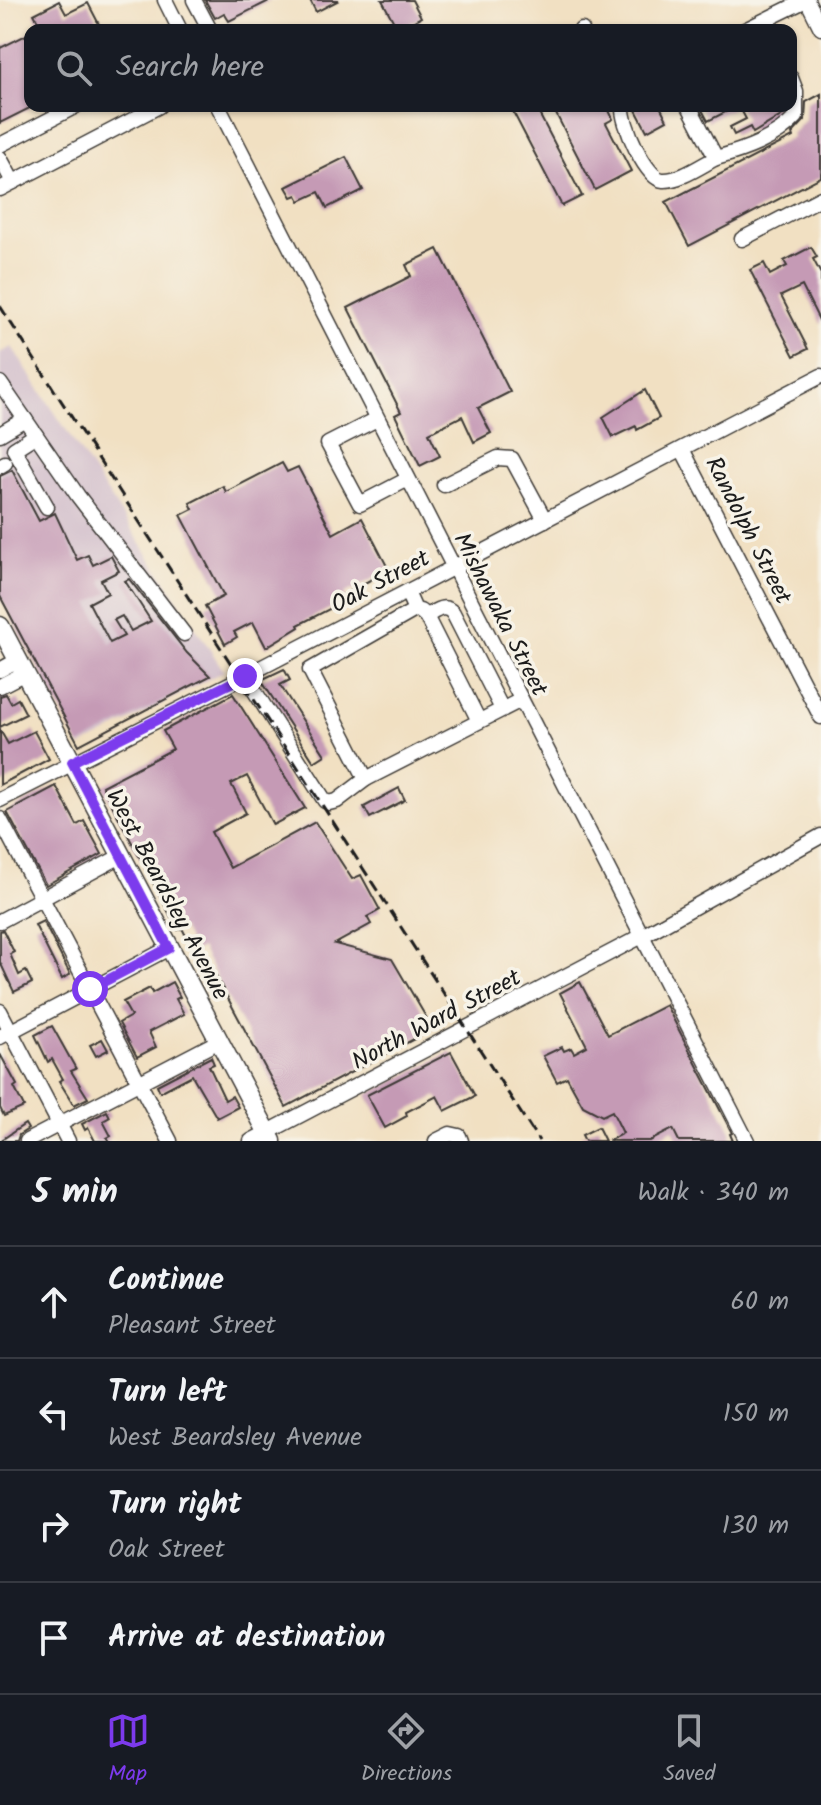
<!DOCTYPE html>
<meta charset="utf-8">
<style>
body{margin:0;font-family:Kalam,sans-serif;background:#242831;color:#f1f3f6}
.stop{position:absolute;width:24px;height:24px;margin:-18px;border:6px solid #7c3aed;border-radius:50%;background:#fff}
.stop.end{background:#7c3aed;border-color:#fff;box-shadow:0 2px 8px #0008}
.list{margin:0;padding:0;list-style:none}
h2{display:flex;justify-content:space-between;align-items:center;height:104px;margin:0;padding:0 32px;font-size:34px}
h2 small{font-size:26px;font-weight:400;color:#9ea1a6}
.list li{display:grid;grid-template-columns:52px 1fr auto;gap:24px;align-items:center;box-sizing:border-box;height:112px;padding:0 32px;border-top:2px solid #363941}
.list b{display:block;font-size:30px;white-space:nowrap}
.list p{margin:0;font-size:26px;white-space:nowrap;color:#9ea1a6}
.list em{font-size:26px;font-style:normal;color:#9ea1a6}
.icon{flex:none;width:44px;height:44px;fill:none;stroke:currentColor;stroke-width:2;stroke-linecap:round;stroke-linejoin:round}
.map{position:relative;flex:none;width:821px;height:1141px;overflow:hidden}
.search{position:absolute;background:#171b24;box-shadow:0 2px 6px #0004;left:24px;right:24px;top:24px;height:88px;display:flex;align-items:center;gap:20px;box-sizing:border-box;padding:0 28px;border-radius:16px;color:#9ea1a6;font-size:30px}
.sheet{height:552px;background:#171b24}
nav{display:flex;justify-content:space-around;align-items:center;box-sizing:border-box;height:112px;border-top:2px solid #363941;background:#171b24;font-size:22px;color:#9ea1a6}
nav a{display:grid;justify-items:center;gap:4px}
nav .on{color:#7c3aed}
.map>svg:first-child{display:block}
.industrial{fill:#d1bdcb}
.building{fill:#c59ab5}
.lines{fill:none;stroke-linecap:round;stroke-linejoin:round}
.minor-casing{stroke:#3c3935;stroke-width:17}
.major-casing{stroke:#3c3935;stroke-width:21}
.minor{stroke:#fff;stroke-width:14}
.major{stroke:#fff;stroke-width:18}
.rail{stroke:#1c1c1c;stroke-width:3;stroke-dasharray:12 6;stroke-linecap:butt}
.route{stroke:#7c3aed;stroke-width:10}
.labels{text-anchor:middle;stroke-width:7;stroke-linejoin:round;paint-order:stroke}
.street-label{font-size:24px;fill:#1c1c1c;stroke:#f7f3e8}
</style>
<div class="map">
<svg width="821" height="1141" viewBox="0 0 821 1141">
<rect width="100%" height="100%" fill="#f7f3e8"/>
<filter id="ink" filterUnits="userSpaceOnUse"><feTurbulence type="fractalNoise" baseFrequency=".0125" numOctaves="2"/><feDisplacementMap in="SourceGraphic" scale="16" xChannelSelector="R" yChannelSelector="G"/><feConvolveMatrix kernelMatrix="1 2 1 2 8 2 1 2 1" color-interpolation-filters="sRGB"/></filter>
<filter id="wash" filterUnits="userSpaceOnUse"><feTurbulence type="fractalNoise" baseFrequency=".006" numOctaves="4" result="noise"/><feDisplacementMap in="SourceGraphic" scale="32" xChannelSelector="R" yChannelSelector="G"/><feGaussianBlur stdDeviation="1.8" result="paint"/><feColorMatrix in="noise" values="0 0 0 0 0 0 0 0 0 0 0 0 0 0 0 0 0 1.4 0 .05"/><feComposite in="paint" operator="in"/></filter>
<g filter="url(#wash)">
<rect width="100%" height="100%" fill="#f1e0c2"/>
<!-- industrial -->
<path class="industrial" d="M12 347 224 671 80 747 0 594V353Z"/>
<g id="blocks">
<!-- building -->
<g class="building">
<path d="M205 0H271L229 21 224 13 215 18Z"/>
<path d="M310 0H339L316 12Z"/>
<path d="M382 0H412L421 17 398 30Z"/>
<path d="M59 1 66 14 88 3 102 30H43L34 14Z"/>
<path d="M30 33V108L0 123V48Z"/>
<path d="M821 94V177L689 246 666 202 793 137 792 134 805 120 806 102Z"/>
<path d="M510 106H535L582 196 562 206Z"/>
<path d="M552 106H607L613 119 606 123 631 171 595 190Z"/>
<path d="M634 106H660L667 120 647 131Z"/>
<path d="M700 106H737L708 121Z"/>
<path d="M739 106H786V113L753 133 750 127 734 135 730 127 746 119Z"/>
<path d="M346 157 363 190 327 208 319 192 300 201 297 195 292 197 286 187Z"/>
<path d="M811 247 817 257 813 259 821 274V324L802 286 781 296 808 349 794 356 750 270 764 263 770 275 787 266 784 261Z"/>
<path d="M438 249 510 392 478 408 491 433 474 442 462 416 429 433 440 456 420 466 395 415 401 412 348 308 411 276 406 265Z"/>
<path d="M645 390 659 418 637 430 636 426 613 437 603 417Z"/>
<path d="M282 463 287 472 298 467 333 534 362 518 389 570 344 594 348 602 338 607 337 605 298 625 299 627 266 647 253 622 234 632 237 637 225 644 205 606 224 596 181 515 193 509 190 503 223 486 226 492Z"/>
<path d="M12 470 39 521 55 513 77 560 88 555 93 565 111 556 119 571 101 580 108 593 89 603 110 643 124 636 114 620 122 616 131 631 151 621 125 581 129 579 187 653 210 676 79 745 0 596V476Z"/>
<path d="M284 669 290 680 280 685 325 755 314 762 261 680Z"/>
<path d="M6 694 11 703 18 699 26 714 0 727V696Z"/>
<path d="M233 694 305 808 273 825 247 776 231 784 246 813 211 832 230 868 315 822 352 879 361 875 380 910 367 917 371 924 335 944 392 959 433 1029 286 1107 201 948 194 952 182 928 178 930 102 786 173 749 163 731Z"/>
<path d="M0 730 8 744 34 731 49 759 0 785Z"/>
<path d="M56 786 77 825 84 821 102 854 46 885 7 812Z"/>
<path d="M399 788 405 800 370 818 364 807Z"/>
<path d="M43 921 70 974 62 979 35 925Z"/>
<path d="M3 930 14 952 10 954 19 975 26 971 32 983 14 992 0 962V931Z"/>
<path d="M172 982 180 997 176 999 184 1014 149 1032 156 1047 137 1057 119 1023 131 1016 123 1002 150 988 152 993Z"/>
<path d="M580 982 608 1035 666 1005 732 1133 730 1134 733 1141H679L673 1129 650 1141H608L623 1133 612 1111 602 1116 583 1106 567 1077 557 1082 543 1056 562 1047 564 1051 571 1048 574 1053 587 1046 560 993Z"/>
<path d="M52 1026 76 1069 71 1071 88 1098 74 1105 59 1081 63 1079 52 1059 48 1062 35 1035Z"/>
<path d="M102 1039 108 1050 96 1056 90 1045Z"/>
<path d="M451 1052 475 1096 445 1111 437 1096 406 1112 407 1116 385 1128 367 1095Z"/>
<path d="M0 1054 17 1085 14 1087 24 1107 4 1116 0 1108Z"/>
<path d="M211 1057 214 1064 209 1066 225 1100 232 1096 238 1107 217 1118 192 1075 160 1092 157 1085Z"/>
<path d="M107 1111 110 1117 103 1121 111 1136 107 1138 109 1141H95L88 1128 85 1130 82 1124Z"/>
<path d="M25 1124 28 1129 19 1135 17 1141H0Z"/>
<path d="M598 1127 605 1141H585L582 1135Z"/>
</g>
</g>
</g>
<g filter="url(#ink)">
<use href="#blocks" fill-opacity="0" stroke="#3c3935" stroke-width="2"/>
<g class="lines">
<defs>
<g id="minor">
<path d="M165 0 180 30"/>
<path d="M194 0 210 30"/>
<path d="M807 0 821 28"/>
<path d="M581 30H582"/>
<path d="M745 30 806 0"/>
<path d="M218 106 747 1141"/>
<path d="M623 106C621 122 646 179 663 180 680 181 702 165 716 158"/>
<path d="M689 106 716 158C745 150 776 139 796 117V91L791 78"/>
<path d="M0 145 76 106"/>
<path d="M0 158 13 182"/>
<path d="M0 189 159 106"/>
<path d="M742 239 821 198"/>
<path d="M0 383 78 496 184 634"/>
<path d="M377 419 328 444 360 504 408 479"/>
<path d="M0 434 25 419"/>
<path d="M36 435 14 449 47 507"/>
<path d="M682 449 821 717"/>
<path d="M0 466 5 463"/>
<path d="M444 485 498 458 512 459 545 520"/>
<path d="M407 592 415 610 310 670 366 779 521 700"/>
<path d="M420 611 426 616 479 721"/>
<path d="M426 616C436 611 444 603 453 613L502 709"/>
<path d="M0 670 18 660"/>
<path d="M245 676 325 801 329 803 337 801 366 779"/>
<path d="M0 686 25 673"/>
<path d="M0 800 245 676 821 376"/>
<path d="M0 819 170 1141"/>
<path d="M0 921 121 856"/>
<path d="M0 1011 68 1141"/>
<path d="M0 1037 169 948"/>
<path d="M27 1141 219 1041"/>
<path d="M251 1141 642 936 821 836"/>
<path d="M436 1141 450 1134 459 1136 461 1141"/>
</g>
<path id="major" d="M0 626 272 1141"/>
</defs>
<!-- minor casing -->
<use href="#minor" class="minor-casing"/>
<!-- major casing -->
<use href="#major" class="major-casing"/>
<!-- minor -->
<use href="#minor" class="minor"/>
<!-- major -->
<use href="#major" class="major"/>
<!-- rail -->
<path class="rail" d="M0 306 539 1141"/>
</g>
</g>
<g class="lines" filter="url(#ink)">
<!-- route -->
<path class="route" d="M90 989 169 948 72 762 245 676"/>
</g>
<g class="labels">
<!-- street labels -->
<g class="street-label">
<text transform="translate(749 530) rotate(63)" y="8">Randolph Street</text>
<text transform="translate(380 581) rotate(-28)" y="8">Oak Street</text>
<text transform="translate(501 614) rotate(63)" y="8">Mishawaka Street</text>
<text transform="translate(168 894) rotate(62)" y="8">West Beardsley Avenue</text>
<text transform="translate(436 1019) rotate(-28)" y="8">North Ward Street</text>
</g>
</g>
</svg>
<div class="stop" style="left:90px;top:989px"></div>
<div class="stop end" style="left:245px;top:676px"></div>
<div class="search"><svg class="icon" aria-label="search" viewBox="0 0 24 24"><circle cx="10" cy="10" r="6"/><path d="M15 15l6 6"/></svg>Search here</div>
</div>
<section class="sheet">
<h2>5 min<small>Walk · 340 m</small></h2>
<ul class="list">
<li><svg class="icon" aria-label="ahead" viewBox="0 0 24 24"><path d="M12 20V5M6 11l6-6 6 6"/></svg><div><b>Continue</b><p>Pleasant Street</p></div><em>60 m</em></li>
<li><svg class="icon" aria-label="left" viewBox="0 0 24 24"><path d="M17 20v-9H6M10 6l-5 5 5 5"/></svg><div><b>Turn left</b><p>West Beardsley Avenue</p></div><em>150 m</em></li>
<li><svg class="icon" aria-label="right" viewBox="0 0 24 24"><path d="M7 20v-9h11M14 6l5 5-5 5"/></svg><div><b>Turn right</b><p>Oak Street</p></div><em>130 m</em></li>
<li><svg class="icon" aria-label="arrive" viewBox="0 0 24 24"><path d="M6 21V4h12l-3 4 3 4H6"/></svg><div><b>Arrive at destination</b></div></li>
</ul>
</section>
<nav>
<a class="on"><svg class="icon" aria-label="map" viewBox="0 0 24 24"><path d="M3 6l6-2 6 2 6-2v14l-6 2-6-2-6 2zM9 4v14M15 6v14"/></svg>Map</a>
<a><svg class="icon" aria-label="directions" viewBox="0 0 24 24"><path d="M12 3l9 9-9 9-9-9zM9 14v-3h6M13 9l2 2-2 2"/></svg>Directions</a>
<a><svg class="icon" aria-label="saved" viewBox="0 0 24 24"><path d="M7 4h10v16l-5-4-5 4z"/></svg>Saved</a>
</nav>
